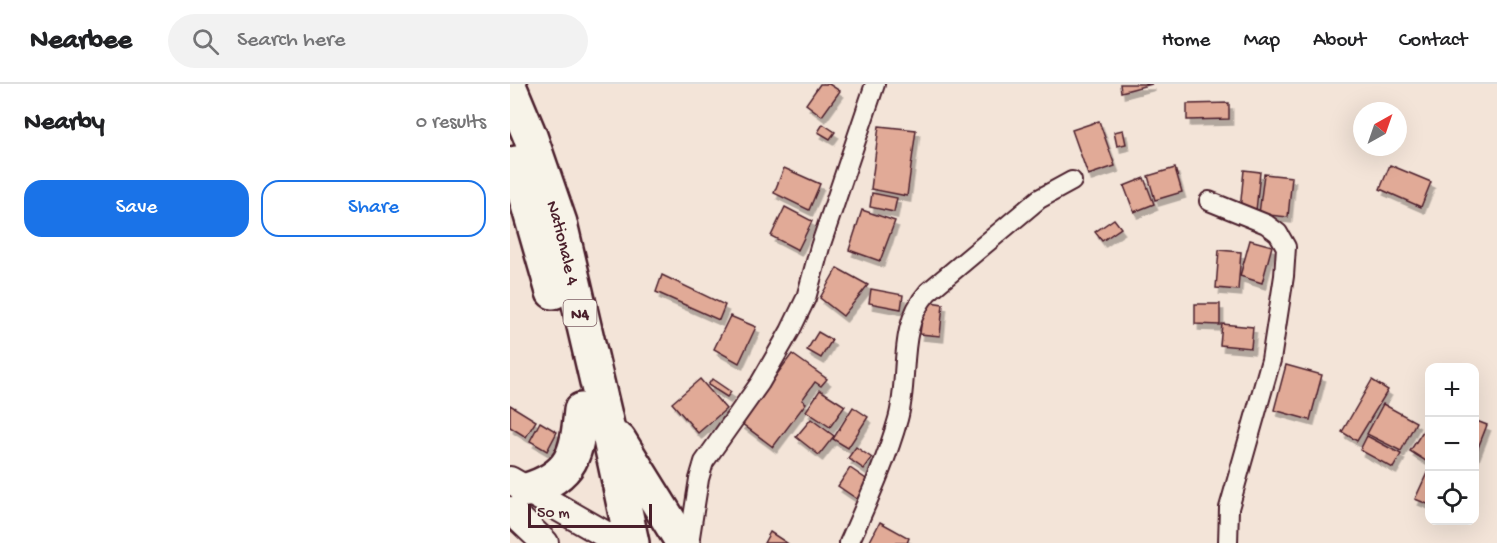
<!DOCTYPE html>
<meta charset="utf-8">
<style>
body{margin:0;font-family:"Gochi Hand",sans-serif;background:#f2f2f2;color:#202124}
.controls{position:absolute;right:18px;bottom:18px;display:grid;overflow:hidden;border-radius:12px;box-shadow:0 6px 24px #0002}
.controls button{width:54px;height:54px;display:grid;place-items:center;padding:0;border:0;border-bottom:2px solid #e0e0e0;background:#fff;color:#202124;font:30px sans-serif}
.compass{position:absolute;left:843px;top:18px;width:54px;height:54px;border-radius:50%;background:#fff;box-shadow:0 6px 24px #0002;rotate:40deg}
.scale{position:absolute;left:18px;bottom:15px;width:124px;box-sizing:border-box;padding-left:6px;border:3px solid #4a1f2b;border-top:0;font-size:16px;line-height:21px;white-space:nowrap;color:#4a1f2b;-webkit-text-stroke:4px #f7f3e8;paint-order:stroke}
.list{margin:0;padding:0;list-style:none}
h2{display:flex;justify-content:space-between;align-items:center;height:78px;margin:0;padding:0 24px;font-size:26px}
h2 small{font-size:20px;font-weight:400;color:#757577}
.actions{display:flex;gap:12px;padding:18px 24px}
.actions a{flex:1;padding:14px 0;border:2px solid #1a73e8;border-radius:18px;text-align:center;font-size:21px;color:#1a73e8}
.actions .main{background:#1a73e8;color:#fff}
.icon{flex:none;width:33px;height:33px;fill:none;stroke:currentColor;stroke-width:2;stroke-linecap:round;stroke-linejoin:round}
.map{position:relative;flex:none;width:987px;height:459px;overflow:hidden}
header{display:flex;align-items:center;gap:36px;box-sizing:border-box;height:84px;padding:0 30px;background:#fff;border-bottom:2px solid #e0e0e0}
header strong{font-size:28px}
nav{display:flex;gap:33px;margin-inline-start:auto;font-size:21px}
.search{width:420px;height:54px;background:#f2f2f2;display:flex;align-items:center;gap:15px;box-sizing:border-box;padding:0 21px;border-radius:33px;color:#757577;font-size:22px}
main{display:flex}
aside{flex:1;background:#fff}
.map>svg:first-child{display:block}
.building{fill:#e1aa97;stroke:#4a1f2b;stroke-width:1.5;filter:url(#shadow)}
.lines{fill:none;stroke-linecap:round;stroke-linejoin:round}
.street-casing{stroke:#4a1f2b;stroke-width:22}
.secondary-casing{stroke:#4a1f2b;stroke-width:30}
.highway-casing{stroke:#4a1f2b;stroke-width:38}
.street{stroke:#f7f3e8;stroke-width:18}
.secondary{stroke:#f7f3e8;stroke-width:26}
.highway{stroke:#f7f3e8;stroke-width:33}
.labels{text-anchor:middle;stroke-width:4.5;stroke-linejoin:round;paint-order:stroke}
.shield{fill:#f7f3e8;stroke:#7e5f64;stroke-width:1.5}
.shield-label{font-size:16px;font-weight:bold;fill:#4a1f2b}
.street-label{font-size:18px;fill:#4a1f2b;stroke:#f7f3e8}
</style>
<header>
<strong>Nearbee</strong>
<div class="search"><svg class="icon" aria-label="search" viewBox="0 0 24 24"><circle cx="10" cy="10" r="6"/><path d="M15 15l6 6"/></svg>Search here</div>
<nav><a>Home</a><a>Map</a><a>About</a><a>Contact</a></nav>
</header>
<main>
<aside>
<h2>Nearby<small>0 results</small></h2>
<ul class="list">
</ul>
<div class="actions"><a class="main">Save</a><a>Share</a></div>
</aside>
<div class="map">
<svg width="987" height="459" viewBox="0 0 987 459">
<defs>
<filter id="shadow"><feDropShadow dx="3.5" dy="6" stdDeviation="0" flood-color="#0004"/></filter>
</defs>
<rect width="100%" height="100%" fill="#f3e4d8"/>
<filter id="ink" filterUnits="userSpaceOnUse"><feTurbulence type="fractalNoise" baseFrequency=".0167" numOctaves="2"/><feDisplacementMap in="SourceGraphic" scale="12" xChannelSelector="R" yChannelSelector="G"/><feConvolveMatrix kernelMatrix="1 2 1 2 8 2 1 2 1" color-interpolation-filters="sRGB"/></filter>
<g filter="url(#ink)">
<!-- building -->
<g class="building">
<path d="M310 0H319L330 7 312 32 296 20Z"/>
<path d="M610 0H642L611 8Z"/>
<path d="M719 19V35L677 36V20Z"/>
<path d="M589 37 605 82 578 91 562 46Z"/>
<path d="M313 40 325 48 320 55 308 48Z"/>
<path d="M369 42 406 46 397 112 361 105Z"/>
<path d="M613 46 616 60 607 62 604 48Z"/>
<path d="M880 81 921 98 911 123 870 105Z"/>
<path d="M274 84 310 100 299 126 264 109Z"/>
<path d="M665 84 672 108 645 116 638 92Z"/>
<path d="M734 86 750 88 746 127 730 126Z"/>
<path d="M754 90 782 93 778 133 749 130Z"/>
<path d="M634 94 644 120 624 128 614 102Z"/>
<path d="M362 109 387 114 384 128 360 123Z"/>
<path d="M275 123 302 137 288 166 261 152Z"/>
<path d="M352 126 385 137 370 177 339 166Z"/>
<path d="M604 135 611 144 592 157 585 148Z"/>
<path d="M740 156 762 162 752 199 730 192Z"/>
<path d="M709 166 731 168 728 206 706 204Z"/>
<path d="M327 184 358 201 333 232 310 214Z"/>
<path d="M152 191 215 221 209 236 146 208Z"/>
<path d="M361 205 393 211 391 225 359 219Z"/>
<path d="M414 217 433 220 430 252 410 250Z"/>
<path d="M685 220H710V241L685 240Z"/>
<path d="M220 232 246 243 229 279 204 265Z"/>
<path d="M712 240 743 243 741 264 710 261Z"/>
<path d="M308 248 322 256 311 274 297 266Z"/>
<path d="M282 270 317 295 311 302 305 298 292 316 296 319 263 363 231 339Z"/>
<path d="M776 281 812 291 800 336 764 326Z"/>
<path d="M190 295 216 325 188 349 162 319Z"/>
<path d="M202 295 221 308 217 313 198 301Z"/>
<path d="M862 296 878 306 847 357 832 348Z"/>
<path d="M310 306 335 322 320 343 296 327Z"/>
<path d="M873 320 906 338 891 367 857 350Z"/>
<path d="M0 321 26 337 16 353 0 343Z"/>
<path d="M343 323 358 333 338 364 323 355Z"/>
<path d="M301 335 324 352 309 371 286 353Z"/>
<path d="M964 336 977 341 964 374Z"/>
<path d="M30 338 47 348 37 367 20 357Z"/>
<path d="M915 344 920 346 919 379 900 367Z"/>
<path d="M857 352 891 370 883 384 850 366Z"/>
<path d="M346 363 362 374 354 385 338 374Z"/>
<path d="M340 384 359 397 347 415 328 402Z"/>
<path d="M917 389 920 390V421L905 415Z"/>
<path d="M370 438 399 454 397 459H359Z"/>
<path d="M260 448 277 459H254Z"/>
</g>
<g class="lines">
<defs>
<g id="street">
<path d="M699 117 756 140 768 149 776 163 774 192 761 276 719 424 718 459"/>
<path d="M179 459 189 395 194 378 250 299 280 247 296 214 310 163 365 0"/>
<path d="M339 459C357 418 376 378 388 335 400 292 386 244 418 208L529 115 562 97"/>
</g>
<g id="secondary">
<path d="M0 396 105 456"/>
<path d="M0 426 35 459"/>
</g>
<g id="highway">
<path id="s1" d="M0 4 20 52 50 139 95 332 122 459"/>
<path d="M6 79 43 208"/>
<path d="M109 356 173 459"/>
<path d="M17 406C63 392 67 369 71 326"/>
</g>
</defs>
<!-- street casing -->
<use href="#street" class="street-casing"/>
<!-- secondary casing -->
<use href="#secondary" class="secondary-casing"/>
<!-- highway casing -->
<use href="#highway" class="highway-casing"/>
<!-- street -->
<use href="#street" class="street"/>
<!-- secondary -->
<use href="#secondary" class="secondary"/>
<!-- highway -->
<use href="#highway" class="highway"/>
</g>
</g>
<g class="labels">
<!-- shield labels -->
<rect class="shield" x="53.5" y="216" width="33" height="26" rx="4.5"/>
<g class="shield-label">
<text x="70" y="235">N4</text>
</g>
<!-- street labels -->
<g class="street-label">
<text dy="6" stroke="none"><textPath href="#s1" startOffset="164">Nationale 4</textPath></text>
</g>
</g>
</svg>
<div class="controls">
<button>+</button>
<button>−</button>
<button><svg class="icon" aria-label="locate" viewBox="0 0 24 24"><circle cx="12" cy="12" r="6"/><path d="M12 2v4M12 18v4M2 12h4M18 12h4"/></svg></button>
</div>
<svg class="compass" viewBox="-18 -18 36 36"><path d="M0-13l5 13h-10z" fill="#e53935"/><path d="M0 13l5-13h-10z" fill="#757577"/></svg>
<div class="scale">50 m</div>
</div>
</main>
